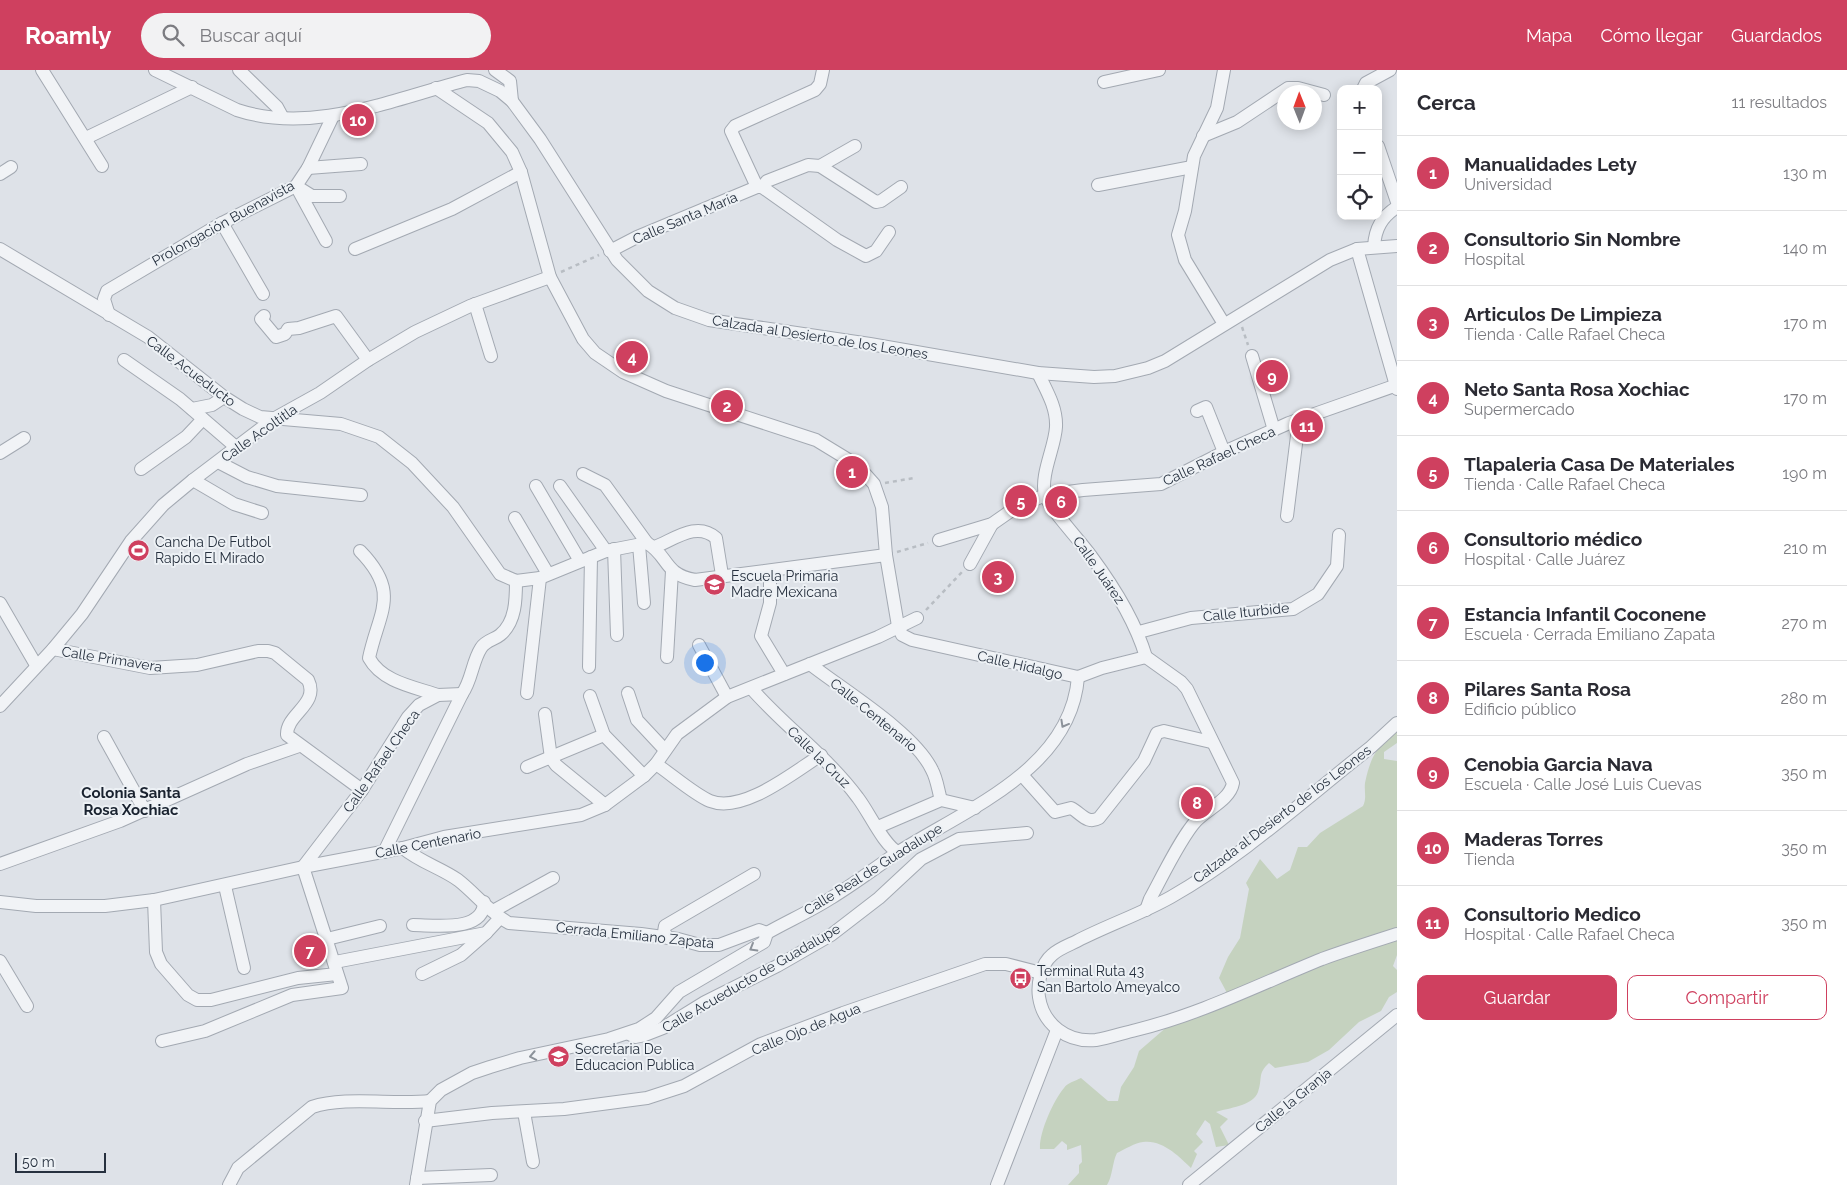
<!DOCTYPE html>
<html lang="es">
<meta charset="utf-8">
<style>
body{margin:0;font-family:Raleway,sans-serif;background:#f2f2f3;color:#2b2b33}
.controls{position:absolute;right:15px;top:15px;display:grid;overflow:hidden;border-radius:10px;box-shadow:0 2px 12px #0003}
.controls button{width:45px;height:45px;display:grid;place-items:center;padding:0;border:0;border-bottom:1px solid #e1e1e2;background:#fff;color:#2b2b33;font:25px sans-serif}
.compass{position:absolute;left:1277px;top:15px;width:45px;height:45px;border-radius:50%;background:#fff;box-shadow:0 2px 12px #0003;rotate:359deg}
.scale{position:absolute;left:15px;bottom:12px;width:91px;box-sizing:border-box;padding-left:5px;border:2px solid #27313f;border-top:0;font-size:14px;line-height:18px;white-space:nowrap;color:#27313f;-webkit-text-stroke:4px #edf1f5;paint-order:stroke}
.you{position:absolute;left:704px;top:592px;width:18px;height:18px;margin:-12px;border:4px solid #fff;border-radius:50%;background:#1a73e8;box-shadow:0 0 0 8px #1a73e833}
.badge{display:grid;place-items:center;width:32px;height:32px;border-radius:50%;background:#cf405f;color:#fff;font-size:16px;font-weight:700}
.pin{position:absolute;translate:-50% -50%;border:2px solid #fff;box-shadow:0 1px 5px #0006}
.list{margin:0;padding:0;list-style:none}
h2{display:flex;justify-content:space-between;align-items:center;height:65px;margin:0;padding:0 20px;font-size:21px}
h2 small{font-size:16px;font-weight:400;color:#7c7c81}
.list li{display:grid;grid-template-columns:32px 1fr auto;gap:15px;align-items:center;box-sizing:border-box;height:75px;padding:0 20px;border-top:1px solid #e1e1e2}
.list b{display:block;font-size:19px;white-space:nowrap}
.list p{margin:0;font-size:16px;white-space:nowrap;color:#7c7c81}
.list em{font-size:16px;font-style:normal;color:#7c7c81}
.actions{display:flex;gap:10px;padding:15px 20px}
.actions a{flex:1;padding:11px 0;border:1px solid #cf405f;border-radius:10px;text-align:center;font-size:18px;color:#cf405f}
.actions .main{background:#cf405f;color:#fff}
.icon{flex:none;width:28px;height:28px;fill:none;stroke:currentColor;stroke-width:2;stroke-linecap:round;stroke-linejoin:round}
.map{position:relative;flex:none;width:1397px;height:1115px;overflow:hidden}
header{display:flex;align-items:center;gap:30px;box-sizing:border-box;height:70px;padding:0 25px;background:#cf405f;color:#fff}
header strong{font-size:24px}
nav{display:flex;gap:28px;margin-inline-start:auto;font-size:18px}
.search{width:350px;height:45px;background:#f2f2f3;display:flex;align-items:center;gap:12px;box-sizing:border-box;padding:0 18px;border-radius:28px;color:#7c7c81;font-size:19px}
main{display:flex}
aside{flex:1;background:#fff}
.map>svg:first-child{display:block}
.green{fill:#c5d2bf}
.lines{fill:none;stroke-linecap:round;stroke-linejoin:round}
.minor-casing{stroke:#a3a9b2;stroke-width:14}
.path{stroke:#b8bdc3;stroke-width:2.5;stroke-dasharray:4 4;stroke-linecap:butt}
.minor{stroke:#f1f3f6;stroke-width:12}
.oneway{stroke:#8c929a}
.labels{text-anchor:middle;stroke-width:4;stroke-linejoin:round;paint-order:stroke}
.street-label{font-size:14px;fill:#27313f;stroke:#edf1f5}
.poi-label{font-size:14px;fill:#27313f;stroke:#edf1f5;text-anchor:start}
.neighbourhood-label{font-size:15px;font-weight:bold;fill:#19222f;stroke:#edf1f5}
</style>
<header>
<strong>Roamly</strong>
<div class="search"><svg class="icon" aria-label="search" viewBox="0 0 24 24"><circle cx="10" cy="10" r="6"/><path d="M15 15l6 6"/></svg>Buscar aquí</div>
<nav><a>Mapa</a><a>Cómo llegar</a><a>Guardados</a></nav>
</header>
<main>
<div class="map">
<svg width="1397" height="1115" viewBox="0 0 1397 1115">
<rect width="100%" height="100%" fill="#dee2e8"/>
<!-- green -->
<path class="green" d="M1397 657V673L1384 682V689L1397 691V885L1393 896 1397 900V922L1389 927 1381 941 1359 952 1329 980 1308 992 1275 998 1269 993C1257 1004 1263 1008 1258 1022 1253 1036 1228 1038 1216 1042L1228 1049 1220 1057 1229 1075 1216 1077 1210 1054 1205 1050 1196 1064 1203 1072 1194 1081 1197 1084 1191 1098C1180 1087 1162 1069 1143 1072 1135 1073 1125 1079 1117 1083 1112 1093 1113 1105 1107 1115H1068L1079 1103V1095L1082 1092 1081 1075 1067 1080V1075L1062 1071 1054 1079H1040C1039 1063 1053 1031 1064 1018 1067 1013 1075 1011 1081 1008L1108 1031H1118L1121 1017 1134 997 1139 981 1176 949 1181 953 1186 944 1223 938 1226 921 1219 908 1228 887 1240 868 1249 819 1246 813 1260 789 1277 809 1290 800 1298 777H1307L1320 763 1363 736C1367 728 1364 722 1365 713 1371 684 1377 679 1397 657Z"/>
<g class="lines">
<defs>
<g id="minor">
<path d="M42 0 102 96"/>
<path d="M155 0 237 40C313 65 393 29 467 10L479 11 500 21 512 31 540 69 617 190 648 221 675 238 709 250 870 274 1038 303 1094 307 1115 306 1148 298 1165 291 1330 190 1357 179 1397 176"/>
<path d="M239 0 277 37 283 48"/>
<path d="M495 0 510 11 512 31"/>
<path d="M1104 12 1159 0"/>
<path d="M436 18 488 53 512 82 521 102 550 207 583 269 595 283 623 302 666 321 816 370 857 395 874 414 882 437 886 485 898 556 902 565 912 570 1078 607 1102 598 1146 587"/>
<path d="M1363 19 1366 13 1390 0"/>
<path d="M1203 66 1237 52 1288 18H1298L1324 25"/>
<path d="M86 68 192 17"/>
<path d="M1378 76 1397 132"/>
<path d="M820 96 855 76"/>
<path d="M308 98 361 94"/>
<path d="M0 104 11 97"/>
<path d="M1098 115 1192 97"/>
<path d="M757 117 731 61 735 56 815 20 820 14 823 0"/>
<path d="M762 117 837 170 866 186 876 181 889 162"/>
<path d="M222 153 263 224"/>
<path d="M326 171 296 116 312 126H340"/>
<path d="M1374 177C1375 158 1382 147 1397 137"/>
<path d="M0 179 148 267 224 327 243 339 260 347 341 354 379 367 412 393 453 437 500 504 516 511 540 508 606 481 647 473C669 486 663 504 695 510L886 485"/>
<path d="M355 179 452 139 521 102"/>
<path d="M1357 179 1397 319"/>
<path d="M610 181 637 167 757 117H762L767 111 808 95 820 96 876 132 881 131 901 117"/>
<path d="M475 234 491 286"/>
<path d="M109 245 104 229 107 221 222 153 296 116 308 98 333 46"/>
<path d="M264 246 261 249 276 267 285 264 288 259 299 258 336 246 368 290"/>
<path d="M1224 254 1185 190 1178 165 1185 141 1194 86 1217 38 1224 0"/>
<path d="M1252 286 1274 360"/>
<path d="M124 290 180 329 237 378"/>
<path d="M1038 303C1046 320 1057 337 1056 357 1055 377 1040 405 1045 425 1049 438 1082 473 1091 486 1114 517 1135 550 1146 587"/>
<path d="M192 339 212 335 224 327"/>
<path d="M1197 341 1206 337 1224 382"/>
<path d="M0 383 24 368"/>
<path d="M218 392 247 407 277 416 361 425"/>
<path d="M141 399 186 367 203 349"/>
<path d="M583 404 605 415 647 473"/>
<path d="M193 410 234 434 262 443"/>
<path d="M536 416 580 491"/>
<path d="M560 416 606 481"/>
<path d="M1287 446 1299 350"/>
<path d="M515 448 548 504"/>
<path d="M939 470 992 454 1012 440 1045 425 1083 420 1161 414 1224 382 1289 353 1397 315"/>
<path d="M639 475 644 533"/>
<path d="M655 477C675 469 697 451 716 468L722 505"/>
<path d="M614 479 617 565"/>
<path d="M360 481C401 523 379 541 369 588 382 612 414 617 438 625"/>
<path d="M970 494 992 454"/>
<path d="M770 501V533L761 566 784 604"/>
<path d="M0 533 36 595"/>
<path d="M1139 562 1191 548 1293 539 1318 524 1337 496 1339 465"/>
<path d="M699 575 727 627"/>
<path d="M53 579 150 598 197 595 258 581H268L275 583 308 610C320 634 286 644 287 665L362 720"/>
<path d="M667 587 672 501"/>
<path d="M1146 587 1181 612 1187 619 1233 713C1230 730 1207 739 1196 751 1181 767 1161 809 1150 829L1146 840"/>
<path d="M810 594C843 620 915 663 932 700 937 709 938 720 941 730"/>
<path d="M589 597 591 487"/>
<path d="M751 618C785 657 827 686 858 728 869 742 884 776 898 782"/>
<path d="M527 623 540 508"/>
<path d="M628 623 637 650 665 680"/>
<path d="M590 626 604 665 644 706"/>
<path d="M0 636 53 579 82 544 131 471 163 435 193 410 275 348 320 323 368 290 415 262 470 236 550 207"/>
<path d="M545 644 551 688 556 695 605 735"/>
<path d="M1397 653 1371 677C1306 728 1243 786 1171 827 1141 844 1108 855 1077 871 1069 875 1058 879 1052 885 1041 894 1037 914 1039 927 1043 954 1067 973 1096 970 1109 968 1123 963 1136 960 1201 944 1260 914 1322 889 1347 880 1372 872 1397 864"/>
<path d="M104 667 145 741"/>
<path d="M656 694C671 704 695 725 710 731 743 744 794 702 821 685"/>
<path d="M527 697 604 665"/>
<path d="M1022 705 1055 742 1071 738C1081 743 1087 755 1099 748L1144 691 1157 663 1164 661 1211 672"/>
<path d="M878 757 941 730 975 738"/>
<path d="M403 778C420 792 441 798 458 810 475 823 490 843 509 853L641 864 678 869 700 875H719L759 860 767 863"/>
<path d="M384 782 462 624C472 610 472 592 481 578 486 570 494 570 500 565 516 552 516 529 516 511"/>
<path d="M0 794 120 751 247 694 299 676"/>
<path d="M225 816 244 898"/>
<path d="M154 830 156 882 161 894 188 925 197 930H211L298 908 337 904"/>
<path d="M0 832 36 836H105L154 830 303 797 403 778 444 767 581 745 605 735 644 706 656 694 677 664 727 627 878 567 917 548"/>
<path d="M493 841 553 808"/>
<path d="M413 855C434 855 484 863 484 832"/>
<path d="M668 868 664 862 665 856 754 804"/>
<path d="M327 869 380 856"/>
<path d="M0 891 27 936"/>
<path d="M335 892 486 863 500 848"/>
<path d="M422 904 461 885 486 863"/>
<path d="M629 964 635 967 645 965 663 958 705 932 777 896 831 865 879 828 921 789 959 769 1027 763"/>
<path d="M162 971 205 961 292 925 342 918 303 797 362 720 408 647 419 635 438 625 462 624"/>
<path d="M524 1042 533 1092"/>
<path d="M425 1051 492 1043 564 1039 647 1028 684 1016 761 974 843 943 985 894H1006L1041 903"/>
<path d="M417 1108 491 1105"/>
<path d="M229 1115 238 1098 312 1037C345 1026 393 1035 430 1031"/>
<path d="M416 1115 430 1031 441 1020 472 1003 490 997 520 988 609 969 639 959 656 948 679 922 764 872 767 863C788 851 811 841 831 828 854 814 875 798 897 783 964 740 1071 700 1078 607"/>
<path d="M997 1115 1057 960"/>
<path d="M1189 1115 1397 945"/>
</g>
</defs>
<!-- minor casing -->
<use href="#minor" class="minor-casing"/>
<!-- path -->
<g class="path">
<path d="M561 202 599 185"/>
<path d="M1242 257 1248 275"/>
<path d="M885 413 914 408"/>
<path d="M897 482 928 473"/>
<path d="M926 540 962 502"/>
</g>
<!-- minor -->
<use href="#minor" class="minor"/>
</g>
<!-- one-way arrows -->
<defs><path id="oneway-chevron" d="M-2-3.5L2.5 0L-2 3.5" fill="none" stroke-width="1.6" stroke-linecap="round" stroke-linejoin="round" transform="scale(1.25)"/></defs>
<g class="oneway">
<use href="#oneway-chevron" transform="translate(1064 654) rotate(119)"/>
<use href="#oneway-chevron" transform="translate(753 878) rotate(150)"/>
<use href="#oneway-chevron" transform="translate(533 986) rotate(169)"/>
</g>
<!-- icons -->
<defs>
<symbol id="stadium-disc" viewBox="-11 -11 22 22"><circle r="9.5" fill="#cf405f" stroke="#edf1f5"/><path d="M0-5a6.5 5 0 1 0 0 10a6.5 5 0 1 0 0-10ZM-3.5-1.8h7v3.6h-7Z" fill="#fff"/></symbol>
<symbol id="school-disc" viewBox="-11 -11 22 22"><circle r="9.5" fill="#cf405f" stroke="#edf1f5"/><path d="M0-5L7-2L0 1L-7-2ZM-4 1L0 2.5L4 1V4Q0 6-4 4Z" fill="#fff"/></symbol>
<symbol id="bus-disc" viewBox="-11 -11 22 22"><circle r="9.5" fill="#cf405f" stroke="#edf1f5"/><path d="M-5-6H5V4H4V6H2V4H-2V6H-4V4H-5ZM-3.5-4V0h7V-4ZM-3.5 1.2v1.5H-2V1.2ZM2 1.2v1.5H3.5V1.2Z" fill="#fff"/></symbol>
</defs>
<g fill-rule="evenodd">
<use href="#stadium-disc" x="126" y="468" width="25" height="25"/>
<use href="#school-disc" x="702" y="502" width="25" height="25"/>
<use href="#bus-disc" x="1008" y="896" width="25" height="25"/>
<use href="#school-disc" x="546" y="974" width="25" height="25"/>
</g>
<g class="labels">
<!-- street labels -->
<g class="street-label">
<text transform="translate(685 148) rotate(-23)" y="5">Calle Santa María</text>
<text transform="translate(223 153) rotate(-29)" y="5">Prolongación Buenavista</text>
<text transform="translate(820 267) rotate(9)" y="5">Calzada al Desierto de los Leones</text>
<text transform="translate(191 301) rotate(37)" y="5">Calle Acueducto</text>
<text transform="translate(259 363) rotate(-35)" y="5">Calle Acoltitla</text>
<text transform="translate(1219 386) rotate(-25)" y="5">Calle Rafael Checa</text>
<text transform="translate(1099 500) rotate(55)" y="5">Calle Juárez</text>
<text transform="translate(1246 542) rotate(-6)" y="5">Calle Iturbide</text>
<text transform="translate(112 589) rotate(9)" y="5">Calle Primavera</text>
<text transform="translate(1020 595) rotate(13)" y="5">Calle Hidalgo</text>
<text transform="translate(874 645) rotate(39)" y="5">Calle Centenario</text>
<text transform="translate(819 687) rotate(44)" y="5">Calle la Cruz</text>
<text transform="translate(381 691) rotate(-55)" y="5">Calle Rafael Checa</text>
<text transform="translate(1282 744) rotate(-37)" y="5">Calzada al Desierto de los Leones</text>
<text transform="translate(428 773) rotate(-11)" y="5">Calle Centenario</text>
<text transform="translate(873 799) rotate(-32)" y="5">Calle Real de Guadalupe</text>
<text transform="translate(635 865) rotate(6)" y="5">Cerrada Emiliano Zapata</text>
<text transform="translate(751 908) rotate(-30)" y="5">Calle Acueducto de Guadalupe</text>
<text transform="translate(806 959) rotate(-22)" y="5">Calle Ojo de Agua</text>
<text transform="translate(1293 1030) rotate(-39)" y="5">Calle la Granja</text>
</g>
<!-- poi labels -->
<g class="poi-label">
<text x="155" y="477">Cancha De Futbol<tspan x="155" dy="16">Rapido El Mirado</tspan></text>
<text x="731" y="511">Escuela Primaria<tspan x="731" dy="16">Madre Mexicana</tspan></text>
<text x="1037" y="906">Terminal Ruta 43<tspan x="1037" dy="16">San Bartolo Ameyalco</tspan></text>
<text x="575" y="984">Secretaria De<tspan x="575" dy="16">Educacion Publica</tspan></text>
</g>
<!-- neighbourhood labels -->
<g class="neighbourhood-label">
<text x="131" y="728">Colonia Santa<tspan x="131" dy="17">Rosa Xochiac</tspan></text>
</g>
</g>
</svg>
<div class="controls">
<button>+</button>
<button>−</button>
<button><svg class="icon" aria-label="locate" viewBox="0 0 24 24"><circle cx="12" cy="12" r="6"/><path d="M12 2v4M12 18v4M2 12h4M18 12h4"/></svg></button>
</div>
<svg class="compass" viewBox="-18 -18 36 36"><path d="M0-13l5 13h-10z" fill="#e53935"/><path d="M0 13l5-13h-10z" fill="#7c7c81"/></svg>
<div class="scale">50 m</div>
<div class="you"></div>
<div class="pin badge" style="left:852px;top:402px">1</div>
<div class="pin badge" style="left:727px;top:336px">2</div>
<div class="pin badge" style="left:998px;top:507px">3</div>
<div class="pin badge" style="left:632px;top:287px">4</div>
<div class="pin badge" style="left:1021px;top:431px">5</div>
<div class="pin badge" style="left:1061px;top:432px">6</div>
<div class="pin badge" style="left:310px;top:881px">7</div>
<div class="pin badge" style="left:1197px;top:733px">8</div>
<div class="pin badge" style="left:1272px;top:306px">9</div>
<div class="pin badge" style="left:358px;top:50px">10</div>
<div class="pin badge" style="left:1307px;top:356px">11</div>
</div>
<aside>
<h2>Cerca<small>11 resultados</small></h2>
<ul class="list">
<li><span class="badge">1</span><div><b>Manualidades Lety</b><p>Universidad</p></div><em>130 m</em></li>
<li><span class="badge">2</span><div><b>Consultorio Sin Nombre</b><p>Hospital</p></div><em>140 m</em></li>
<li><span class="badge">3</span><div><b>Articulos De Limpieza</b><p>Tienda · Calle Rafael Checa</p></div><em>170 m</em></li>
<li><span class="badge">4</span><div><b>Neto Santa Rosa Xochiac</b><p>Supermercado</p></div><em>170 m</em></li>
<li><span class="badge">5</span><div><b>Tlapaleria Casa De Materiales</b><p>Tienda · Calle Rafael Checa</p></div><em>190 m</em></li>
<li><span class="badge">6</span><div><b>Consultorio médico</b><p>Hospital · Calle Juárez</p></div><em>210 m</em></li>
<li><span class="badge">7</span><div><b>Estancia Infantil Coconene</b><p>Escuela · Cerrada Emiliano Zapata</p></div><em>270 m</em></li>
<li><span class="badge">8</span><div><b>Pilares Santa Rosa</b><p>Edificio público</p></div><em>280 m</em></li>
<li><span class="badge">9</span><div><b>Cenobia Garcia Nava</b><p>Escuela · Calle José Luis Cuevas</p></div><em>350 m</em></li>
<li><span class="badge">10</span><div><b>Maderas Torres</b><p>Tienda</p></div><em>350 m</em></li>
<li><span class="badge">11</span><div><b>Consultorio Medico</b><p>Hospital · Calle Rafael Checa</p></div><em>350 m</em></li>
</ul>
<div class="actions"><a class="main">Guardar</a><a>Compartir</a></div>
</aside>
</main>
